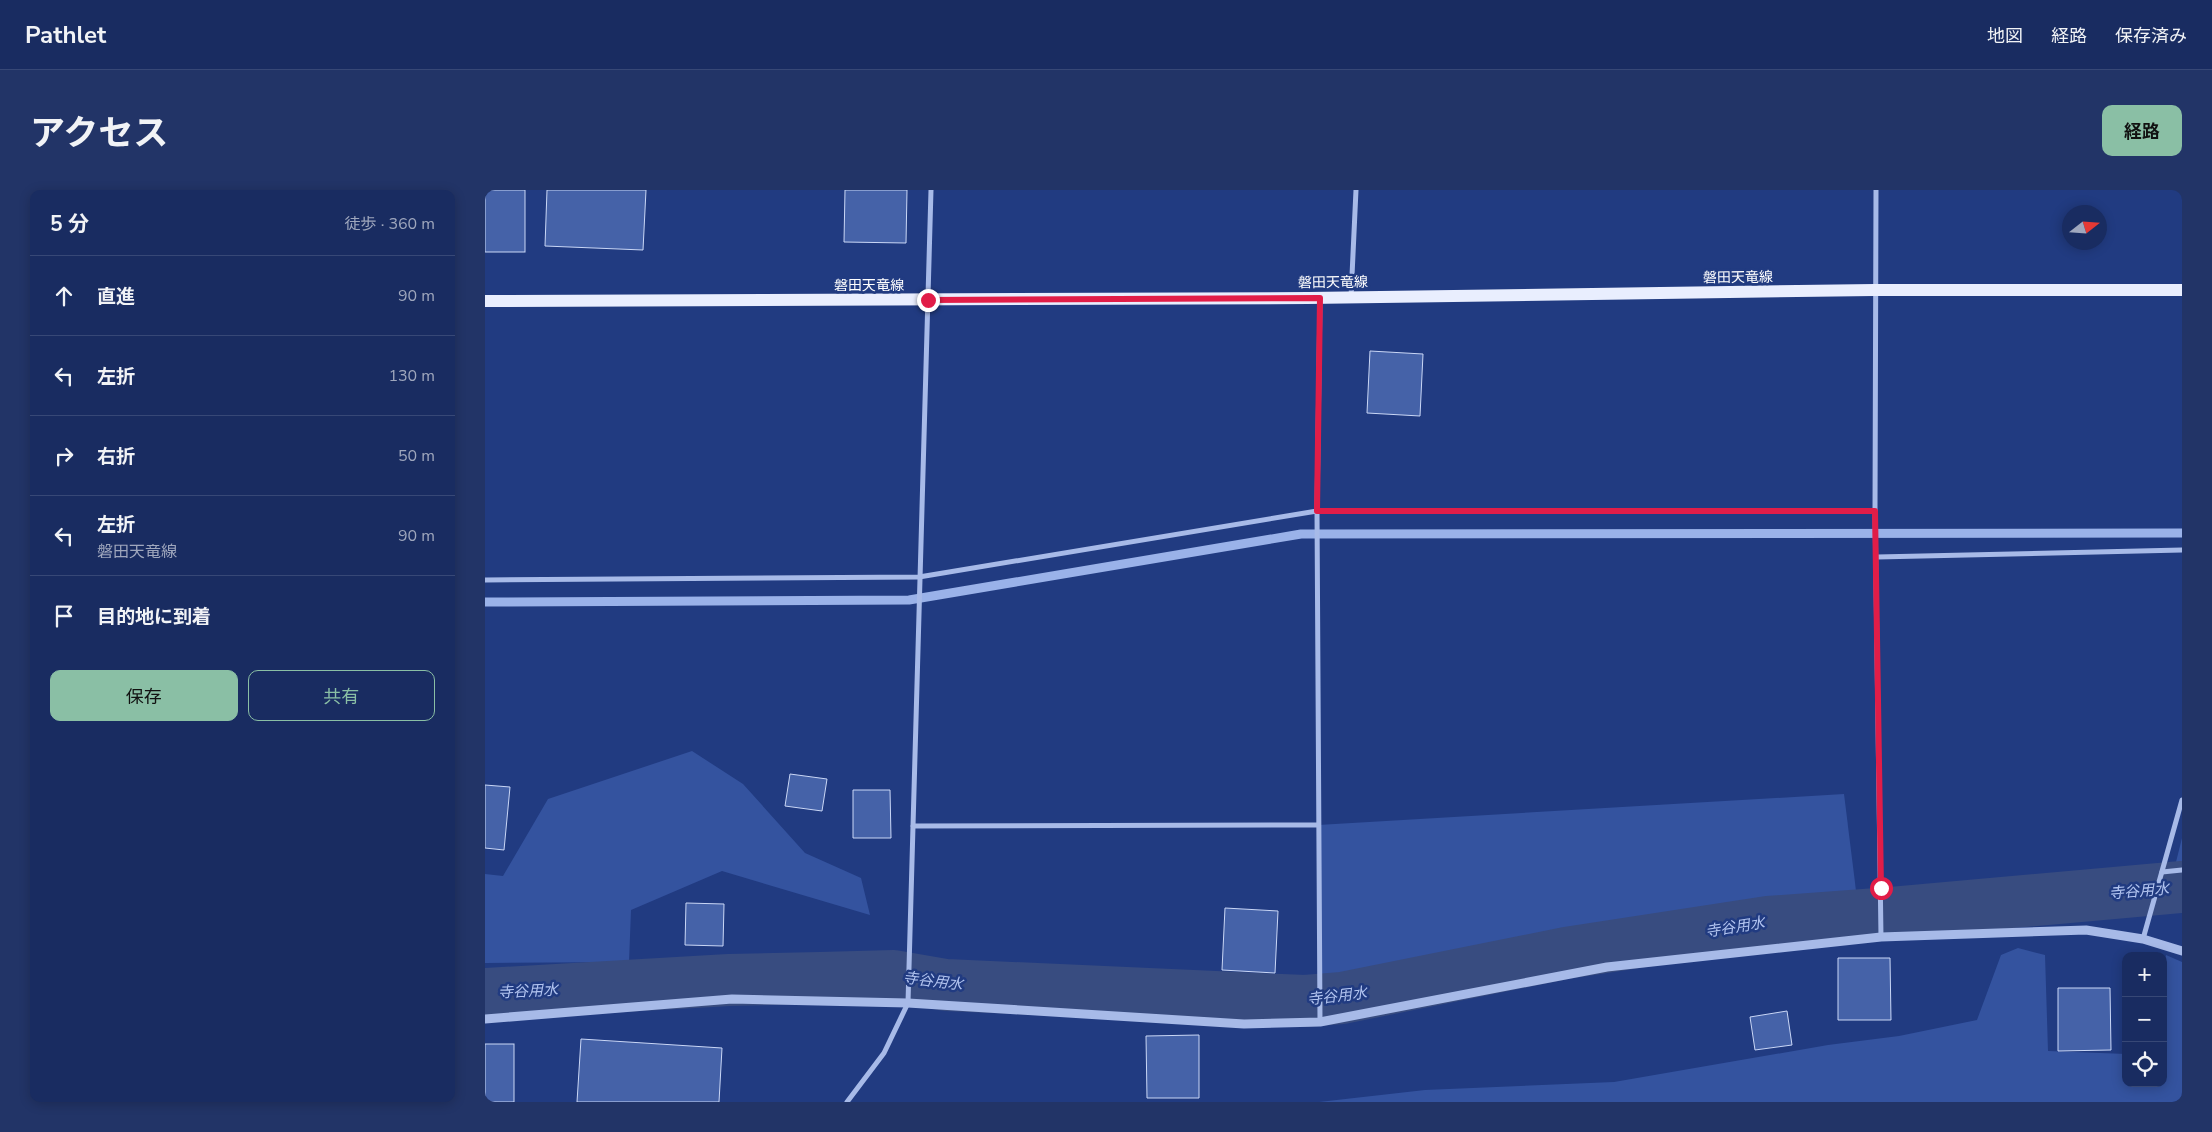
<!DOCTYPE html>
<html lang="ja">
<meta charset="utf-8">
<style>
body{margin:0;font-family:"Nunito Sans","Noto Sans JP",sans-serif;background:#223467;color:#f1f3f6}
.controls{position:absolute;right:15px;bottom:15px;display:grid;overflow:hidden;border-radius:10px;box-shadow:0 2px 12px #0003}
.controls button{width:45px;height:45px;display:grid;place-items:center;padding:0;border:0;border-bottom:1px solid #374876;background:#192c61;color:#f1f3f6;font:25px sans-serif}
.compass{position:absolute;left:1577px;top:15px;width:45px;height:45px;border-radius:50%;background:#192c61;box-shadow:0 2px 12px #0003;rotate:73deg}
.stop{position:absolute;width:15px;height:15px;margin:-11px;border:4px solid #e11d48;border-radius:50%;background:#fff}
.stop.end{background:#e11d48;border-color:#fff;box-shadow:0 1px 5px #0008}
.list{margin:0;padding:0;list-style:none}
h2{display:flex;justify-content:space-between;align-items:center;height:65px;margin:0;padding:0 20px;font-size:21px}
h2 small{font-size:16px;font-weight:400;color:#9fa7bd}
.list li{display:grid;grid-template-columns:32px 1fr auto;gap:15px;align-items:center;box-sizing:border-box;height:80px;padding:0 20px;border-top:1px solid #374876}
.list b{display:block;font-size:19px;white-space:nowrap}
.list p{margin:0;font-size:16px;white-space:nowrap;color:#9fa7bd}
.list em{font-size:16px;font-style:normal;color:#9fa7bd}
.actions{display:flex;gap:10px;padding:15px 20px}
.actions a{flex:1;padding:11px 0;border:1px solid #8abfa5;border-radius:10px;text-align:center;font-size:18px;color:#8abfa5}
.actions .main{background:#8abfa5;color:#111}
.icon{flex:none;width:28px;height:28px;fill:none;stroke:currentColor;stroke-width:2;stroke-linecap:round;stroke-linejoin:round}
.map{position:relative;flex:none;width:1697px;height:912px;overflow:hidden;border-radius:10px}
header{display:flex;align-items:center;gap:30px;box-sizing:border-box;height:70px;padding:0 25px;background:#192c61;border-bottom:1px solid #374876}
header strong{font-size:24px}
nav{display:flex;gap:28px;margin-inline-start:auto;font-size:18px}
.intro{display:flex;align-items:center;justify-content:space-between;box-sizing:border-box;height:120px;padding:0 30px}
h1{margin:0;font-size:35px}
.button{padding:12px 22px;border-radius:10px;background:#8abfa5;color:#111;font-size:18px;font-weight:700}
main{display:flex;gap:30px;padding:0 30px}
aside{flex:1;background:#192c61;border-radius:10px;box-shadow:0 2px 12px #0003}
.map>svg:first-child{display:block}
.green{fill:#34539f}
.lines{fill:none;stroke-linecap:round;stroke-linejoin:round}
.stream{stroke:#9ab2e9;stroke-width:9}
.river{stroke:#384c80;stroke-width:52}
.building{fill:#4562a8;stroke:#cad7f6}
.minor{stroke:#a7bae8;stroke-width:5}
.tertiary{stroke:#a7bae8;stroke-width:9}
.primary{stroke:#e9eefe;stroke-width:12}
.route{stroke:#e11d48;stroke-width:6}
.labels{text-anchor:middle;stroke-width:5;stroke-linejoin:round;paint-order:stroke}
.street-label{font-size:14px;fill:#fff;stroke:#213b81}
.water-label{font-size:15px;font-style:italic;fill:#b2c4f0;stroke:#213b81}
</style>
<header>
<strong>Pathlet</strong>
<nav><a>地図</a><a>経路</a><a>保存済み</a></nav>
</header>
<div class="intro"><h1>アクセス</h1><a class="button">経路</a></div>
<main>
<aside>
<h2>5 分<small>徒歩 · 360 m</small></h2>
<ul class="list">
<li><svg class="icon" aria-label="ahead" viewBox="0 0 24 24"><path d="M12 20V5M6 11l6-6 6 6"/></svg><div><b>直進</b></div><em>90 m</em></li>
<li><svg class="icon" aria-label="left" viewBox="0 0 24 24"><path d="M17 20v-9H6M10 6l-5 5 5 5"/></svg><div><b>左折</b></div><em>130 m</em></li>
<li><svg class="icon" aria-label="right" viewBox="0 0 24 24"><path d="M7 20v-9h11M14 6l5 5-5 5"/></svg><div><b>右折</b></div><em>50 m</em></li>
<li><svg class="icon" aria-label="left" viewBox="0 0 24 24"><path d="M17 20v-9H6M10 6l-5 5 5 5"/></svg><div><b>左折</b><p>磐田天竜線</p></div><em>90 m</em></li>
<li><svg class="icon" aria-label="arrive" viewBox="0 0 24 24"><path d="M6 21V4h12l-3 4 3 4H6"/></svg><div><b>目的地に到着</b></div></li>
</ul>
<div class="actions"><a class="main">保存</a><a>共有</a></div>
</aside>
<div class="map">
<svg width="1697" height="912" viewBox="0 0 1697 912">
<rect width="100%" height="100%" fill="#213b81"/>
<!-- green -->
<g class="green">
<path d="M207 561 258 594 320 663 376 688 385 725 237 681 146 720 144 772 0 773V684L18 686 63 609Z"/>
<path d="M1359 604 1374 725 879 804 835 786 833 635Z"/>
<path d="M1697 648V679L1689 680Z"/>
<path d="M1533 758 1560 765 1563 861 1641 864V893H1678V782L1681 765 1697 772V912H834L940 900 1129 892 1343 855 1414 846 1492 830 1516 765Z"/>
</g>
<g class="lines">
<!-- stream -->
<path class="stream" d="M0 412 424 410 816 344 1697 343"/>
<!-- river -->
<path class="river" d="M0 804 244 790 335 788 409 786 461 795 820 811 857 808 1081 763 1283 732 1406 723 1697 697"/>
</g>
<!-- building -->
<g class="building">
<rect x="0" y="0" width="40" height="62"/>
<path d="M62 0H161L158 60 60 56Z"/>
<path d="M360 0H422L421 53 359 52Z"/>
<path d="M885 161 938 164 935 226 882 223Z"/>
<path d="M305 584 342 589 337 621 300 616Z"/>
<path d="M0 595 25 597 19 660 0 658Z"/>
<path d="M368 600H405L406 648H368Z"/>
<path d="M201 713 239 714 238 756 200 755Z"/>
<path d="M740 718 793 721 790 783 737 780Z"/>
<path d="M1353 768H1405L1406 830H1353Z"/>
<path d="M1573 798H1625L1626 860 1573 861Z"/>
<path d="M1302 821 1307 855 1270 860 1265 827Z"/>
<path d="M714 845V908H662L661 846Z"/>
<path d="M96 849 237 858 234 912H92Z"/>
<rect x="0" y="854" width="29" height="58"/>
</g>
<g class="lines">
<!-- minor -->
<g class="minor">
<path d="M1391 0 1390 321 1396 747"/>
<path d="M866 107 871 0"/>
<path d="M1392 367 1697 360"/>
<path d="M0 390 434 387 832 321H1390"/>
<path d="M428 636 833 635"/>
<path d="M1677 682 1697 680"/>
<path d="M1658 749 1697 610"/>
<path d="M835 832 832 321 835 108"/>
<path d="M362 912 399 863 423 813 446 0"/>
</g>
<!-- tertiary -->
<path class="tertiary" d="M0 829 247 809 423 813 759 834 835 832 1122 777 1396 747 1601 740 1658 749 1697 761"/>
<!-- primary -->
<path class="primary" d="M0 111 823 108 1389 100H1697"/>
</g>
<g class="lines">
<!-- route -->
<path class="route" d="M443 110 835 108 832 321H1390L1396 698"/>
</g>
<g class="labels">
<!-- street labels -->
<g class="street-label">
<text transform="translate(1253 87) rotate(-1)" y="5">磐田天竜線</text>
<text transform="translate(848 92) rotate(-1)" y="5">磐田天竜線</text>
<text x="384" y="100">磐田天竜線</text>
</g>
<!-- water labels -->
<g class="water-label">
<text transform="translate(1654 701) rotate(-5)" y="5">寺谷用水</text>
<text transform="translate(1250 737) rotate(-9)" y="5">寺谷用水</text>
<text transform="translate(448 791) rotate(7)" y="5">寺谷用水</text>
<text transform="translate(43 801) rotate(-3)" y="5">寺谷用水</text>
<text transform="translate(852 806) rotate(-7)" y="5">寺谷用水</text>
</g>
</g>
</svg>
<div class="controls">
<button>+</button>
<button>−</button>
<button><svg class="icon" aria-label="locate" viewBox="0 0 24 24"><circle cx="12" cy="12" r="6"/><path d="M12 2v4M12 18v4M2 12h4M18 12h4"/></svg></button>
</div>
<svg class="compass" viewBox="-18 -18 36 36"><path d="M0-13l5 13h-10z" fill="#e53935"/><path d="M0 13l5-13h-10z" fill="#9fa7bd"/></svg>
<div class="stop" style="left:1396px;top:698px"></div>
<div class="stop end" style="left:443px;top:110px"></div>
</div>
</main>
